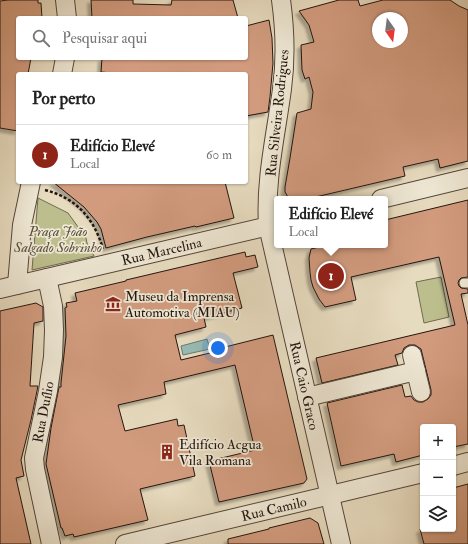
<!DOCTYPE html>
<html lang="pt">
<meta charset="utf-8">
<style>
body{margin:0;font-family:"IM FELL Double Pica",serif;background:#f2f2f2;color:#222}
.controls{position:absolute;right:12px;bottom:12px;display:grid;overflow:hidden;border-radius:4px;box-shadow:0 1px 3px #0004}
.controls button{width:36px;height:36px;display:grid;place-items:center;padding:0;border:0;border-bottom:1px solid #e0e0e0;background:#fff;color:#222;font:20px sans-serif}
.compass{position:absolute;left:372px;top:12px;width:36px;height:36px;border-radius:50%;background:#fff;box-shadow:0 1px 3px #0004;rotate:166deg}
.you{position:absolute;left:218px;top:348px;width:14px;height:14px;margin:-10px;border:3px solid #fff;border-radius:50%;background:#1a73e8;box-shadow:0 0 0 6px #1a73e833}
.badge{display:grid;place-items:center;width:26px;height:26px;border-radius:50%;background:#8f2418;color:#fff;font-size:13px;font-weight:700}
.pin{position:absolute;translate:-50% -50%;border:2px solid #fff;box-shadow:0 1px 4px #0006}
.popup{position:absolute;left:274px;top:196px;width:114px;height:52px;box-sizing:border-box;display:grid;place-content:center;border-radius:4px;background:#fff;filter:drop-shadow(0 1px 3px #0005);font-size:13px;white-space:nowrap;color:#767676}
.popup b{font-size:15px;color:#222}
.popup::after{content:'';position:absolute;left:50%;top:100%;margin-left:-8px;border:8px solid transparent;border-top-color:#fff}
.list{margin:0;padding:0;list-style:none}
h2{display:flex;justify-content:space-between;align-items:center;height:52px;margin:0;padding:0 16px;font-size:17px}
h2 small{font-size:13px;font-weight:400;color:#767676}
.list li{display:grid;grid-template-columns:26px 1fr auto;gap:12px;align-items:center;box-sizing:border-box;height:60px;padding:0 16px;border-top:1px solid #e0e0e0}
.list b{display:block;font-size:15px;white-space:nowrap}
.list p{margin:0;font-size:13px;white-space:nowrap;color:#767676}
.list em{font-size:13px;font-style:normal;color:#767676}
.icon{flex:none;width:22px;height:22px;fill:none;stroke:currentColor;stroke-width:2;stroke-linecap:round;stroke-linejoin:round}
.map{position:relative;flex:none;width:468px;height:544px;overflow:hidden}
.search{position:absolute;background:#fff;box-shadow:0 1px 3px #0004;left:16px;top:16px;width:232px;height:44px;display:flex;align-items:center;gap:10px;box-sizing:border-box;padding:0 14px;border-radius:4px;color:#767676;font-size:15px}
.panel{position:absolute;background:#fff;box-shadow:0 1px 3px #0004;left:16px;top:72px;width:232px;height:112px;border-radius:4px}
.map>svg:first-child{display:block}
.green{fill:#bdbe8d;stroke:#706a4e}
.water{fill:#97bbb4;stroke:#687972}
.building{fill:#d29b7e;stroke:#22150f;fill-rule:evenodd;filter:url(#shadow)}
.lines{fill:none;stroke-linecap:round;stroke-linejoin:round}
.lane-casing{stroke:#53463b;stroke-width:11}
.street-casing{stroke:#53463b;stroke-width:20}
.path{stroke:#22150f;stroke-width:2.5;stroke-dasharray:3 2;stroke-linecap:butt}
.lane{stroke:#efe8d5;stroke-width:9}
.street{stroke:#efe8d5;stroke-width:18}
.labels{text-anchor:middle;stroke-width:3.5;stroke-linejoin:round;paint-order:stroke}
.street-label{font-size:14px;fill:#22150f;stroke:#efe8d5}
.park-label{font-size:14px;font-style:italic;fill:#58503b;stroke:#efe8d5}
.poi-label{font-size:14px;fill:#22150f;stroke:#efe8d5;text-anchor:start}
</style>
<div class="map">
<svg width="468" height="544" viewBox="0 0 468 544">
<defs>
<filter id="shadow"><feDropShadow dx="-3.5" dy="3.5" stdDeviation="1" flood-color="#0004"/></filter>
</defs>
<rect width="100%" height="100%" fill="#e7dbbf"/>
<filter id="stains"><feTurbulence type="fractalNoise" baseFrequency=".005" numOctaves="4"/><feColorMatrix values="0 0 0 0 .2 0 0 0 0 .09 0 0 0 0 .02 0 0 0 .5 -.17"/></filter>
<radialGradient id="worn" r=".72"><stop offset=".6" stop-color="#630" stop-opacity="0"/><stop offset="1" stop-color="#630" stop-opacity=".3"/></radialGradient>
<!-- green -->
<g class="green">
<path d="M38 198 68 213 86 238 87 243 94 256 32 270Z"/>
<path d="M441 277 449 317 424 323 416 282Z"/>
</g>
<!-- water -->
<path class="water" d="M207 339 210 349 183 355 181 346Z"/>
<!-- building -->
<g class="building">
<path d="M8 0H38V3H41L42 18H18V58H31L28 74H18V131L0 128V1Z"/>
<path d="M91 0H133V4L171 5 172 0H233L238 18H92Z"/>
<path d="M339 0H358L360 6 383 0H450L459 6 468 10V161L440 168 438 159 403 167 405 176 307 199H291L288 197 285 192V187L290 158 297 113 311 109 313 92 309 77 305 79 302 70 301 45 314 42 309 25 299 11ZM378 18H402V42H378Z"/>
<path d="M269 20 272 38 273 63 270 97 268 112 246 116V74H123L101 72 102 58H246V26Z"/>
<path d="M53 182H225L234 218 196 227 195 226 147 237 106 248 101 229 97 222 84 207Z"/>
<path d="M468 200V277L461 278 459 280 458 283 459 286 461 288 468 289V293L461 294 468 325V444L453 447V427H423V455L396 462 394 454 341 466 327 403 402 385 405 397 411 396 414 400 418 402H423L428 399 431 395V390L421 349 415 345H409L404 348 402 353 395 355 398 365 322 383 316 358 455 325 439 257 351 277 356 300 325 307 319 299 313 287 311 280 310 272 309 258 311 249 327 245H385V220Z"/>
<path d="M245 252 246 257 255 255 258 267 233 273 242 308 204 318 206 327 175 335 181 360 214 352 213 350 273 335 307 479 304 483 219 502 209 461 255 450 235 365 164 382 166 394 118 405 125 431 177 419 178 426 184 425 195 476 140 489 148 520 74 537 73 534 65 536 62 528H61L46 464 51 428 59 387H61V383L66 336 65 308 67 307 66 303 77 301 75 293 126 281V280Z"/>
<path d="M36 303 43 307V321L34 323 30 386H38L31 420 21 460 24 476 16 478 31 544H0V311Z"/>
<path d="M468 484V544H424L420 529H453V488Z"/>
<path d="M310 518 318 523 324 544H228V539L269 529V528Z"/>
</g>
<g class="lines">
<defs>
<path id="lane" d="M464 283H468"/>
<g id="street">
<path d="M65 0 67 18"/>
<path id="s1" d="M281 0C285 29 286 59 282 89 276 134 265 180 268 226L341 544"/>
<path d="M62 74 65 58"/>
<path d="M381 199 468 178"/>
<path d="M47 278 53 306 54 330 53 357 48 391 34 458 35 469 51 544"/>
<path d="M17 285 22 225 31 182"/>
<path id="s2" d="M0 289 277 224"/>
<path d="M412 355 421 392"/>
<path d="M307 397 416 371"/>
<path d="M453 466 468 462"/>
<path id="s3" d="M125 544 423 473"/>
</g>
</defs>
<!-- lane casing -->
<use href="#lane" class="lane-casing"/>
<!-- street casing -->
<use href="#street" class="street-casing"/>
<!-- path -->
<path class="path" d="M45 190C76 198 94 218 103 249"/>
<!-- lane -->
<use href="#lane" class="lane"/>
<!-- street -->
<use href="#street" class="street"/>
</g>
<!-- icons -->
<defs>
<symbol id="museum-bare" viewBox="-9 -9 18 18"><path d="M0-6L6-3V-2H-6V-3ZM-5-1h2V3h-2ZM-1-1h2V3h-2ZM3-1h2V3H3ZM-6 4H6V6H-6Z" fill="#8f2418" stroke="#efe8d5" stroke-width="2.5" paint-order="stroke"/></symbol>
<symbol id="building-bare" viewBox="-9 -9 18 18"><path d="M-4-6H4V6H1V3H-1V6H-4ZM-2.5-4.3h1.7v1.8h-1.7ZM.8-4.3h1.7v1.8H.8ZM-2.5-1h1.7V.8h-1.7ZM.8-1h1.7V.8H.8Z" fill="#8f2418" stroke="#efe8d5" stroke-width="2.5" paint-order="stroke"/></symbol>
</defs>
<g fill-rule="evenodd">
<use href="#museum-bare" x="102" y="293" width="22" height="22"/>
<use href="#building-bare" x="156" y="441" width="22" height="22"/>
</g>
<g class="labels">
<!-- street labels -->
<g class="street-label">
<text transform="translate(277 113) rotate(-84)" y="5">Rua Silveira Rodrigues</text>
<text dy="5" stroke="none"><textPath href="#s2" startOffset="166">Rua Marcelina</textPath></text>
<text dy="5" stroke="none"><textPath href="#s1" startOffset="391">Rua Caio Graco</textPath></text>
<text transform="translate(43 412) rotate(-79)" y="5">Rua Duílio</text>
<text dy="5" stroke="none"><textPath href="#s3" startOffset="153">Rua Camilo</textPath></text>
</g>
<!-- park labels -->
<g class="park-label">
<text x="58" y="236">Praça João<tspan x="58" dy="16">Salgado Sobrinho</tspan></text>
</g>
<!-- poi labels -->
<g class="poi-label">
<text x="125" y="301">Museu da Imprensa<tspan x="125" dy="16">Automotiva (MIAU)</tspan></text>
<text x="179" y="449">Edifício Acgua<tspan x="179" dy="16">Vila Romana</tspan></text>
</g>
</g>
<rect width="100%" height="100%" filter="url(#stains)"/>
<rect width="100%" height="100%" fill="url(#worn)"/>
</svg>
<div class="controls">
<button>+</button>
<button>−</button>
<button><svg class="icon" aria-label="layers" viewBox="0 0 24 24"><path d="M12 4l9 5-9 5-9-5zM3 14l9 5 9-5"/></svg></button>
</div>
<svg class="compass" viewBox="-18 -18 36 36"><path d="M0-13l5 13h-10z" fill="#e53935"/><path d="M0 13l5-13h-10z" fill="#767676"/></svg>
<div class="you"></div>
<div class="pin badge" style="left:331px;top:276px">1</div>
<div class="popup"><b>Edifício Elevé</b>Local</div>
<div class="search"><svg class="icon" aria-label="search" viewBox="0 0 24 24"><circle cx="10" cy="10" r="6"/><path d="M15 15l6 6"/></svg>Pesquisar aqui</div>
<section class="panel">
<h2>Por perto<small></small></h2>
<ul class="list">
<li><span class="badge">1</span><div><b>Edifício Elevé</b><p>Local</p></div><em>60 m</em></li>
</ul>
</section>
</div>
